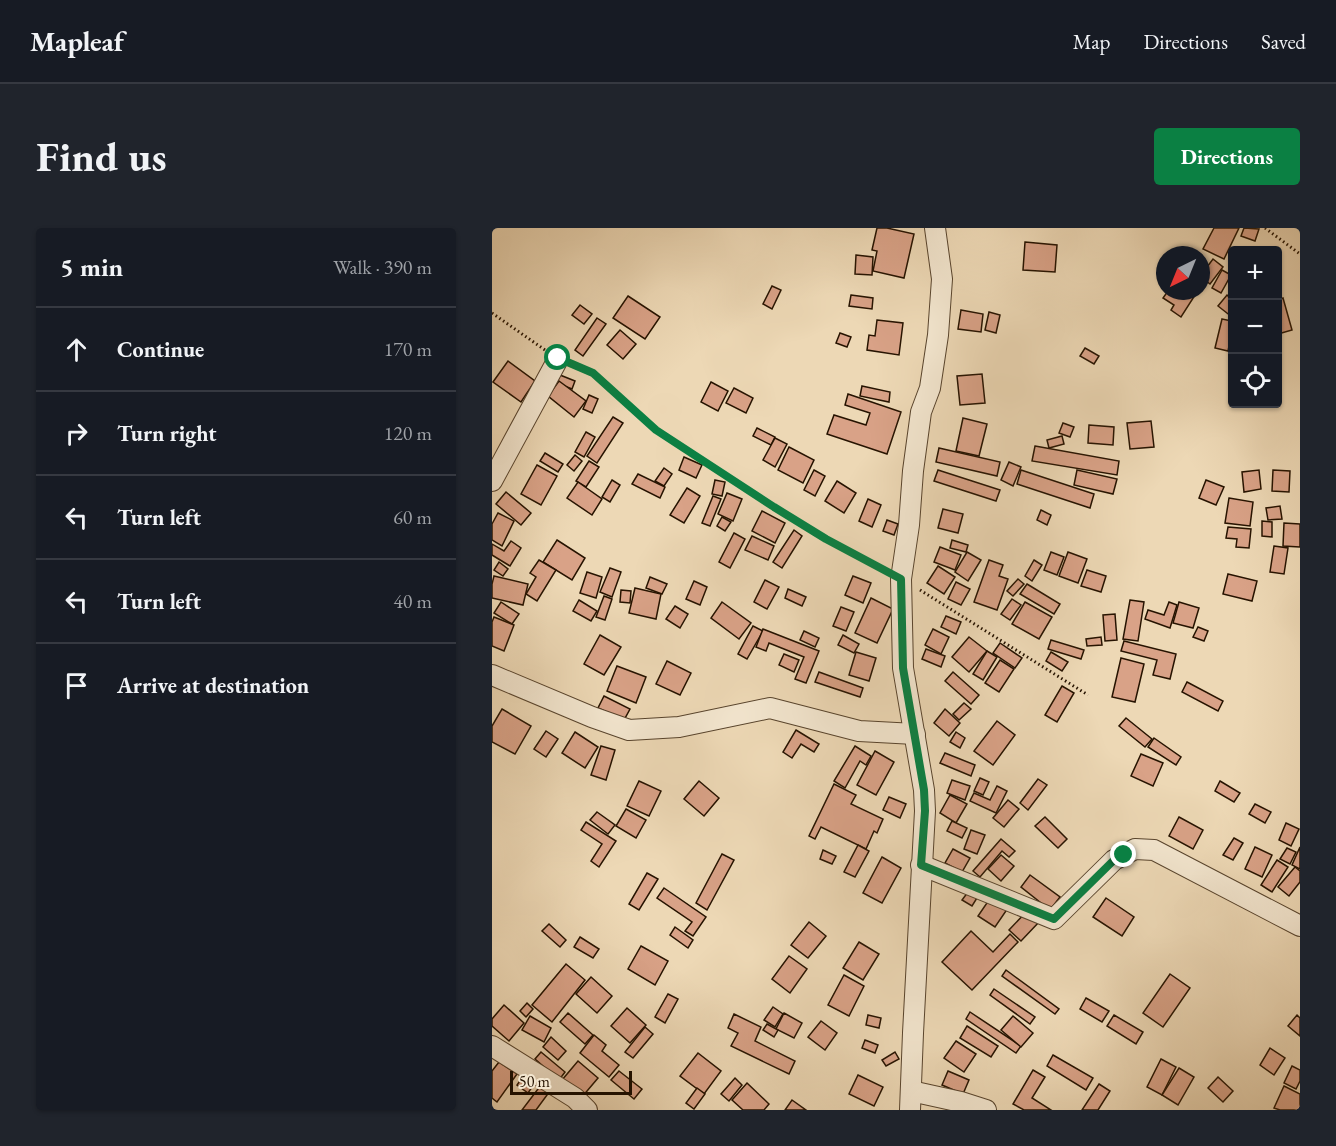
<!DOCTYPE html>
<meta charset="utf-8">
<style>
body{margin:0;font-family:"EB Garamond",serif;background:#20242c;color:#f1f3f6}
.controls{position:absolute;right:18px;top:18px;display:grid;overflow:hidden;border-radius:6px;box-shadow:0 2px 4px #0004}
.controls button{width:54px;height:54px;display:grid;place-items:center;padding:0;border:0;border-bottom:2px solid #363941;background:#171b24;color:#f1f3f6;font:30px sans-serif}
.compass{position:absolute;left:664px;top:18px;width:54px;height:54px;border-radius:50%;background:#171b24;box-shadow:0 2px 4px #0004;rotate:223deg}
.scale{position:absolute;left:18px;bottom:15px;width:122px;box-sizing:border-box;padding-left:6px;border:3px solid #261300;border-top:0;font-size:16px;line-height:21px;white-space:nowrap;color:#261300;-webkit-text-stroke:4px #f3e6cf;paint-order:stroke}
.stop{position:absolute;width:18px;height:18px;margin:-14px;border:4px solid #0b8043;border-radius:50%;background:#fff}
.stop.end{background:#0b8043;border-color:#fff;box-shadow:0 2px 6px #0008}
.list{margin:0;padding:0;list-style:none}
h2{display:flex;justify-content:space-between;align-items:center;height:78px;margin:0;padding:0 24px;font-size:26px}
h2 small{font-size:20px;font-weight:400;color:#9ea1a6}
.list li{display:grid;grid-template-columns:39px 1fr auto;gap:18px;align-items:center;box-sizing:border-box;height:84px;padding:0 24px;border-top:2px solid #363941}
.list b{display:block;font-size:22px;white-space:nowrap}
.list em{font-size:20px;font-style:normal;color:#9ea1a6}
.icon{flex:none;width:33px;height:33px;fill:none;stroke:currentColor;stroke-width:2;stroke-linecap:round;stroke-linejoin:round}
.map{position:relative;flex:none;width:808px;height:882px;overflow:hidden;border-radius:6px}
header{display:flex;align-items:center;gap:36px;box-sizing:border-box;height:84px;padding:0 30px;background:#171b24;border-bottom:2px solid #363941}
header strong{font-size:28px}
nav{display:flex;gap:33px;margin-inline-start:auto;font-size:21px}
.intro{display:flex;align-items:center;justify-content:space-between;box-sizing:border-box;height:144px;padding:0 36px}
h1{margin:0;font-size:42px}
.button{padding:15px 27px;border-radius:6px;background:#0b8043;color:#fff;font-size:21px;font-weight:700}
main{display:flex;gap:36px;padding:0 36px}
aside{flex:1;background:#171b24;border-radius:6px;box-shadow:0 2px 4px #0004}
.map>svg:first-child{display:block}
.building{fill:#d9a287;stroke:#261300;stroke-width:1.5}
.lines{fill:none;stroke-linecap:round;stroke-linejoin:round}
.street-casing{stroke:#58442d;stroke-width:22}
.path{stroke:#261300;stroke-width:3;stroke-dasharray:1.5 3;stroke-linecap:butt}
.street{stroke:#f3e6cf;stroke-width:20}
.route{stroke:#0b8043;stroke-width:8}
</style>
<header>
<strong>Mapleaf</strong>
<nav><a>Map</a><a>Directions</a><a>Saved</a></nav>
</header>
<div class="intro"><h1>Find us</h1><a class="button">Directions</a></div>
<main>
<aside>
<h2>5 min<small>Walk · 390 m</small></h2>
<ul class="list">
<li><svg class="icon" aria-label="ahead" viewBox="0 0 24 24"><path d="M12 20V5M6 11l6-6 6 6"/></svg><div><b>Continue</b></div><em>170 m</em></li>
<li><svg class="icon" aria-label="right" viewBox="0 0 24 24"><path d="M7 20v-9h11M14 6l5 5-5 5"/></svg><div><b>Turn right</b></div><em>120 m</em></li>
<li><svg class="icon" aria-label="left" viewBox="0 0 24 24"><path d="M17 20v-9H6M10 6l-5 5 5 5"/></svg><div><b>Turn left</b></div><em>60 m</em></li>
<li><svg class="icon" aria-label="left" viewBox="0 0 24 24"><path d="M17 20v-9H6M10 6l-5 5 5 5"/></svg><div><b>Turn left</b></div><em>40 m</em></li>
<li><svg class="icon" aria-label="arrive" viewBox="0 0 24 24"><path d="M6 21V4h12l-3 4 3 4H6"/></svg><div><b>Arrive at destination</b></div></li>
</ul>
</aside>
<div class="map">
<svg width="808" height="882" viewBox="0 0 808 882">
<rect width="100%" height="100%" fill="#edd8b5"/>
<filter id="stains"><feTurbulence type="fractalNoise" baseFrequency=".00333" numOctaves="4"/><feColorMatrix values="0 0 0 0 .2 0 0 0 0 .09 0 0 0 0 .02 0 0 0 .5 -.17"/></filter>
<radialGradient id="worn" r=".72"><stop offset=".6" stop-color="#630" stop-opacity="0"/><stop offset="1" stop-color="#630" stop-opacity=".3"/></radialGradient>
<!-- building -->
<g class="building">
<path d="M385 0H395L422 6 412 50 381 43 385 23 380 22Z"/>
<path d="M722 0H747L732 31 711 21Z"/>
<path d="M752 0 767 1 763 13 749 8Z"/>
<path d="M533 14 565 17 563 44 531 42Z"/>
<path d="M364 27 381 29 380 47 363 46Z"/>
<path d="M721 31 731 39 718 56 709 49V47Z"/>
<path d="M730 42 739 47 729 65 720 60Z"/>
<path d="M280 58 289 62 280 81 271 76Z"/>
<path d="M676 63H703L705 64 689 89 679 82 682 77 671 70Z"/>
<path d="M359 67 381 70 380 81 357 78Z"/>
<path d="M735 67 740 72V89L726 78Z"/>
<path d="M136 68 168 89 153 111 121 90Z"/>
<path d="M791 70 800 102 786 106V72Z"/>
<path d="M88 77 100 86 92 96 80 87Z"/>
<path d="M469 82 491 86 489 104 466 101Z"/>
<path d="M497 84 508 87 504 105 493 102Z"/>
<path d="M105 90 114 96 91 128 83 122Z"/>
<path d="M730 91 740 93V104L736 123 723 120Z"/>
<path d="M385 92 411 95 407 127 375 122 377 107 383 108Z"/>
<path d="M128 102 144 116 131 131 115 117Z"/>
<path d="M348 105 359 109 355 119 344 115Z"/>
<path d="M593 120 607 128 602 136 588 128Z"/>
<path d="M16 133 43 153 29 174 1 154Z"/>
<path d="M490 146 493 175 468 177 465 148Z"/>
<path d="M68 147 83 153 80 161 65 155Z"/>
<path d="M67 153 94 173 82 189 56 168Z"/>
<path d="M219 154 236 163 226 183 209 174Z"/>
<path d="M370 158 398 164 397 174 368 168Z"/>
<path d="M242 160 261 170 254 185 234 175Z"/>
<path d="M356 166 409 184 395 226 335 206 342 187 374 197 378 185 353 177Z"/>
<path d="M97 167 106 171 100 185 91 181Z"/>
<path d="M121 189 131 195 105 235 95 228Z"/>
<path d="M471 190 495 196 487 228 464 223Z"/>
<path d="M659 193 662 219 638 221 635 195Z"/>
<path d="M571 195 582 199 578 209 567 205Z"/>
<path d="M597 197 622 199 621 217 596 215Z"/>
<path d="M265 200 283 209 279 217 261 208Z"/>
<path d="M94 204 103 209 92 229 83 224Z"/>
<path d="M570 208 572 216 557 220 555 212Z"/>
<path d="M283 210 295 216 283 239 271 232Z"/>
<path d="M543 218 627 233 625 247 540 233Z"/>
<path d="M297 219 322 232 311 255 286 242Z"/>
<path d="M447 220 508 234 505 248 444 234Z"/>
<path d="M53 225 71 236 66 244 48 233Z"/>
<path d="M83 227 90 233 82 243 75 237Z"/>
<path d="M192 229 210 237 204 250 187 242Z"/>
<path d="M97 233 107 239 94 259 84 253Z"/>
<path d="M517 234 529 239 521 258 509 252Z"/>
<path d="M45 237 65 248 49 277 29 266Z"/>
<path d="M172 240 180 246 172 258 163 253Z"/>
<path d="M322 242 333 248 323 268 312 262Z"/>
<path d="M446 242 508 262 504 273 442 253Z"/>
<path d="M529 242 602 266 598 280 525 256Z"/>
<path d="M585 242 625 251 621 266 582 257Z"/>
<path d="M767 242 769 261 752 264 750 244Z"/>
<path d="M781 242 798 243 797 264 780 263Z"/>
<path d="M146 246 173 259 168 270 140 256Z"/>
<path d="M120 252 128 257 118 274 110 269Z"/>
<path d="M223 252 233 254 230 268 220 266Z"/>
<path d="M714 252 732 259 724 277 707 270Z"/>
<path d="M345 253 364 265 352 285 333 273Z"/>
<path d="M86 254 110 271 100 287 75 270Z"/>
<path d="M195 260 208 268 192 295 178 287Z"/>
<path d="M14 264 39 285 29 297 4 276Z"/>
<path d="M235 265 250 271 241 293 226 286Z"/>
<path d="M221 268 229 271 218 298 210 295Z"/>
<path d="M737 270 761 274 758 298 733 295Z"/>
<path d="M376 271 389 277 380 299 367 293Z"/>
<path d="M788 278 790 291 776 292 774 280Z"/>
<path d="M451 281 471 286 466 305 446 300Z"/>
<path d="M549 282 559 287 555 297 545 292Z"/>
<path d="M270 283 293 295 283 315 260 303Z"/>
<path d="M6 285 22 293 10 318 0 312V296Z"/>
<path d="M230 289 239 294 233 303 225 298Z"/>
<path d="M395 292 406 296 402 307 391 303Z"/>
<path d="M770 293 780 294V309L770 308Z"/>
<path d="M792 295 808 296V319L791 318Z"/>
<path d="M736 299 759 301 757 320 744 319 745 311 734 310Z"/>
<path d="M302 302 310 308 290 340 281 334Z"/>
<path d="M242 305 253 311 238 340 227 334Z"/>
<path d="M260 308 282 318 276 332 253 322Z"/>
<path d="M65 312 93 330 80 352 51 334Z"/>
<path d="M460 312 476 317 474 324 458 320Z"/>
<path d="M19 313 29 320 18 338 0 327V316L12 323Z"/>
<path d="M782 318 796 320 792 346 778 344Z"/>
<path d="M448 319 469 327 463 342 442 334Z"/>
<path d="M475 324 489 332 476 353 463 344Z"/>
<path d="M559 324 572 329 565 347 552 342Z"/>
<path d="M576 324 595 331 586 355 567 348Z"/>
<path d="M47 332 64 342 45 373 34 366 44 349 38 345Z"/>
<path d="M497 332 511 337 507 348 516 351 505 382 482 374Z"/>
<path d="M542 332 550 337 540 353 533 348Z"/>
<path d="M7 334 16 341 11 348 2 342Z"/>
<path d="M446 338 463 349 452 366 435 355Z"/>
<path d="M118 340 129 344 120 369 108 364Z"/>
<path d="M595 342 614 348 609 364 589 358Z"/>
<path d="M95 344 110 349 104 370 88 365Z"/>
<path d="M736 346 765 353 760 373 731 366Z"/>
<path d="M2 348 36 356 31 377 0 370V356Z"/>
<path d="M361 348 379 355 371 375 353 367Z"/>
<path d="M158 349 175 356 170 366 154 360Z"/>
<path d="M526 351 532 356 521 368 515 363Z"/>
<path d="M273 352 287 359 275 381 262 374Z"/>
<path d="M202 353 215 359 208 377 194 371Z"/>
<path d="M464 354 478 361 469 377 456 371Z"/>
<path d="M535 356 568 376 562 386 528 366Z"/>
<path d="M143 360 169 366 164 391 137 385Z"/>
<path d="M296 361 314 369 310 378 293 370Z"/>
<path d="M129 362 139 363 138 375 128 374Z"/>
<path d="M112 368 120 371 113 392 104 389Z"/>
<path d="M379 370 401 381 385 415 363 405Z"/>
<path d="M520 371 529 377 518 392 509 386Z"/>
<path d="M87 372 105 383 99 393 81 383Z"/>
<path d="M638 372 652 374 646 413 631 411Z"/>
<path d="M9 374 27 386 20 396 2 385Z"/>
<path d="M230 374 259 395 247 411 219 390Z"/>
<path d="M533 374 560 389 547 411 520 396Z"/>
<path d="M677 374 685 377 678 400 653 391 656 382 672 387Z"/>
<path d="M687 374 707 380 701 400 681 395Z"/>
<path d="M183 378 196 386 188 400 174 391Z"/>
<path d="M349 379 362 384 354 403 341 398Z"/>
<path d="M623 386 625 412 613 413 611 387Z"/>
<path d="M454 388 469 394 464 406 449 399Z"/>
<path d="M2 389 22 397 12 423 0 418V394Z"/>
<path d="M261 398 271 403 255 431 246 426Z"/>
<path d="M706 399 716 403 712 413 701 409Z"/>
<path d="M271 401 327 423 314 455 303 451 312 429 277 415 274 423 264 419Z"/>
<path d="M441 401 457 409 449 426 433 417Z"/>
<path d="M312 403 327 410 323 419 308 412Z"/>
<path d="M108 407 129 419 112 447 92 436Z"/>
<path d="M351 407 367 416 362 425 346 417Z"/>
<path d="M477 409 495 423 477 444 460 429Z"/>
<path d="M609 409 610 417 595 418 594 411Z"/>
<path d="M559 412 592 422 589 431 556 421Z"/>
<path d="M632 413 684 426 678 451 661 447 665 432 629 423Z"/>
<path d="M508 415 530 430 523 440 501 425Z"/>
<path d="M434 421 453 428 449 439 430 431Z"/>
<path d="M495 423 505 429 491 452 481 446Z"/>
<path d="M364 424 384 430 377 453 357 447Z"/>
<path d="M559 424 576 434 570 443 554 433Z"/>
<path d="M292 426 307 432 302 444 287 437Z"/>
<path d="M629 430 652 436 643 474 620 469Z"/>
<path d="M508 432 522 441 507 464 493 455Z"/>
<path d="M175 433 199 445 188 467 164 456Z"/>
<path d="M125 438 154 449 144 475 115 463Z"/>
<path d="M327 444 371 460 368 469 323 454Z"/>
<path d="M461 444 487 467 479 476 453 453Z"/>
<path d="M695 454 731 473 726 483 690 464Z"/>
<path d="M570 458 582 465 565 494 553 487Z"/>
<path d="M112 468 138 481 132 492 106 480Z"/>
<path d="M472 475 479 481 467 492 461 486Z"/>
<path d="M10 481 39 498 23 526 0 514V498Z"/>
<path d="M453 481 468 495 457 508 442 495Z"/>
<path d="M634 490 660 511 653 519 627 498Z"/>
<path d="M505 493 523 507 501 537 482 523Z"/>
<path d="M304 502 327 516 322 524 309 516 300 530 291 524Z"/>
<path d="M54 503 66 511 54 529 42 521Z"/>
<path d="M83 504 106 519 93 540 70 525Z"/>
<path d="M464 504 473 510 468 520 458 514Z"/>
<path d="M662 510 689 529 684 537 656 519Z"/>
<path d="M109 518 123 522 114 552 99 547Z"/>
<path d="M363 518 379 528 374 537 368 533 353 560 342 553Z"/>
<path d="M383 523 402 534 384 567 365 557Z"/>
<path d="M453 525 483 537 479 548 448 535Z"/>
<path d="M649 526 671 535 661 558 639 548Z"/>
<path d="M488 550 497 554 491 567 482 563Z"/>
<path d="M546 551 555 557 536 582 528 575Z"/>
<path d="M460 552 478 558 473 572 455 565Z"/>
<path d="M147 553 169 563 157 588 135 578Z"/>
<path d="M207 553 227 570 212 588 192 571Z"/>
<path d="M728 553 748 565 742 574 723 563Z"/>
<path d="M342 556 364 567 359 576 391 591 385 605 382 603 374 621 329 599 323 611 317 608Z"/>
<path d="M505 558 515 563 504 585 478 573 482 565 498 572Z"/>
<path d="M458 567 475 576 464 595 448 585Z"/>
<path d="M397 569 414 576 408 590 391 582Z"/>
<path d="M516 572 527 581 512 599 501 590Z"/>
<path d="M763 576 779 584 773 595 757 586Z"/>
<path d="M134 581 154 592 144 610 124 598Z"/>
<path d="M105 584 123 597 116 606 98 592Z"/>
<path d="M553 589 575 611 566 620 543 598Z"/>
<path d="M687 589 711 602 701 621 677 608Z"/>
<path d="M460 593 475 600 470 610 455 603Z"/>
<path d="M94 594 124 613 107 639 99 633 110 616 89 602Z"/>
<path d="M794 595 807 601 799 618 787 612Z"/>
<path d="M479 602 493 607 485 626 472 621Z"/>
<path d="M742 610 751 615 741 632 731 627Z"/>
<path d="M509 611 523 623 517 629 510 623 488 649 481 643Z"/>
<path d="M366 617 377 623 363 649 352 644Z"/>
<path d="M763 619 780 627 770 649 753 641Z"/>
<path d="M808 619V641L800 637Z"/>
<path d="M795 620 804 624 798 636 788 631Z"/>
<path d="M461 621 478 630 470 644 453 635Z"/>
<path d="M331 622 344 628 340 636 328 631Z"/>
<path d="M230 626 242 632 215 682 204 675Z"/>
<path d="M509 627 522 638 509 653 496 641Z"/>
<path d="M390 629 409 640 390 675 371 665Z"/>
<path d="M785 632 796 639 780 664 769 657Z"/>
<path d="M803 639 808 643V654L797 668 786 659Z"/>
<path d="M155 645 166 651 147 682 137 676Z"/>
<path d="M538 647 568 669 558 682 529 659Z"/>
<path d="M172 660 214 689 201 708 193 703 200 694 165 670Z"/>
<path d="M476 664 485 670 480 678 470 672Z"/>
<path d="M499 669 516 680 503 699 486 688Z"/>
<path d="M614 670 642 689 630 708 601 689Z"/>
<path d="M535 683 547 694 529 713 517 702Z"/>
<path d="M317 694 334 708 316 730 299 717Z"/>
<path d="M57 696 74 712 68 719 50 703Z"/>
<path d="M183 699 201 712 196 720 178 707Z"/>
<path d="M479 703 501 724 518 706 526 714 480 762 450 734Z"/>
<path d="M88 709 107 721 101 730 82 719Z"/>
<path d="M367 714 387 726 371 752 351 740Z"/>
<path d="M149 718 176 733 163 757 136 741Z"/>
<path d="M297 728 315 741 298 765 280 751Z"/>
<path d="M74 736 93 752 60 794 40 777Z"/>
<path d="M514 742 567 781 563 786 510 748Z"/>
<path d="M678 746 698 760 671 799 651 785Z"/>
<path d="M352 747 372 758 357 788 336 777Z"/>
<path d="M99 749 120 768 105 785 84 766Z"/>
<path d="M502 761 543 789 538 796 498 767Z"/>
<path d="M176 766 186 771 173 795 163 789Z"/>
<path d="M594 770 617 783 610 794 588 781Z"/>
<path d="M35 775 41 781 34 789 28 783Z"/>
<path d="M12 777 32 795 17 813 0 798V791Z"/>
<path d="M281 779 291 786 283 799 272 792Z"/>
<path d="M135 780 154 797 138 815 119 798Z"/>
<path d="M478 784 529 818 524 825 474 791Z"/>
<path d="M76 785 101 807 93 816 68 794Z"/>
<path d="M292 785 310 795 302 810 284 801Z"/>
<path d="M242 786 269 799 263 813 303 833 297 846 239 818 246 805 236 800Z"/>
<path d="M376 787 389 790 387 800 374 797Z"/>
<path d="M622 787 651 804 644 816 615 798Z"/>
<path d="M805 787 808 790V808L796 798Z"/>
<path d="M38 788 59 800 52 814 30 802Z"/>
<path d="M521 788 541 805 529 819 509 802Z"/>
<path d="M329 793 345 805 333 822 316 809Z"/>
<path d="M275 796 286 802 282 809 271 802Z"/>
<path d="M475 798 506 818 499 829 468 810Z"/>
<path d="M153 799 161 806 141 830 133 824Z"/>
<path d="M102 807 114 817 110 823 127 837 117 849 88 825Z"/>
<path d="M59 809 74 823 66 832 51 819Z"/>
<path d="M373 812 386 817 383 825 370 820Z"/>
<path d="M464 813 484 826 472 844 452 830Z"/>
<path d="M778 820 793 830 782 847 768 837Z"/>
<path d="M49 824 73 844 67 852 43 831Z"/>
<path d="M403 824 407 831 394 838 390 832Z"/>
<path d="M206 825 229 843 212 866 188 848Z"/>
<path d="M561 827 601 850 594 862 555 838Z"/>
<path d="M669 831 684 839 670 867 655 859Z"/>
<path d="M86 833 106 850 90 869 70 852Z"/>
<path d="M7 834 25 846 5 874 0 870V843Z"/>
<path d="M800 838 808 842V853L804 861 792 855Z"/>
<path d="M687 840 702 849 686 877 670 867Z"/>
<path d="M541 842 553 849 540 870 559 882H532L521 876Z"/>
<path d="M127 843 150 861 142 871 119 852Z"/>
<path d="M456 843 477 852 471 866 450 857Z"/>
<path d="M34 844 45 852 36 865 25 857Z"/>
<path d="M366 847 391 859 382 878 357 866Z"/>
<path d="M726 849 741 863 731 874 716 860Z"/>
<path d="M243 850 250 857 237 873 229 866Z"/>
<path d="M255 855 277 876 272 882H251L240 872Z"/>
<path d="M607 856 618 863 606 882H590Z"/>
<path d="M49 857 58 863 44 882H30Z"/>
<path d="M792 858 808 866V882H788L782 880Z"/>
<path d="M205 860 213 866 202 881 194 875Z"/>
<path d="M300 872 314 882H293Z"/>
</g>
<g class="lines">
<defs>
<g id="street">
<path d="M0 253 66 131"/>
<path d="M0 447 100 489 137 502 187 499 278 480 367 503 423 506"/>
<path d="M429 637 562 691 622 632 643 621 662 622 808 698"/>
<path d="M0 818 83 870 95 882"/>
<path d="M419 863 469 874 494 882"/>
<path d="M418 882 421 805 433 583 432 562 411 440 409 351 417 297 421 243 429 184 438 160 446 107 450 51 443 0"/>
</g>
</defs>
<!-- street casing -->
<use href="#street" class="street-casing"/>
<!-- path -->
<g class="path">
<path d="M773 0 808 26"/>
<path d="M0 85 53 122"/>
<path d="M82 137 101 145 164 202 334 311 393 342"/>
<path d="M428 362 596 467"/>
</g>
<!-- street -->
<use href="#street" class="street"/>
</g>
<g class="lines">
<!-- route -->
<path class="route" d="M66 130 101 145 164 202 282 279 334 311 409 351 411 440 432 562 433 583 429 637 562 691 622 632 632 627"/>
</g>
<rect width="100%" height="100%" filter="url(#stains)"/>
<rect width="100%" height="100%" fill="url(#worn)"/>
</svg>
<div class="controls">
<button>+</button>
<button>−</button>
<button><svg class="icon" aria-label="locate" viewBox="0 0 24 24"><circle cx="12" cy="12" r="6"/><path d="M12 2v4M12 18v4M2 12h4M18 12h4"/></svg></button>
</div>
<svg class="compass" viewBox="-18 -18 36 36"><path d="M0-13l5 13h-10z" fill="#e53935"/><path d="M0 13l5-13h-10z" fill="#9ea1a6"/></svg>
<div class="scale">50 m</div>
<div class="stop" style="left:66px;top:130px"></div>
<div class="stop end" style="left:632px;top:627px"></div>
</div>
</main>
